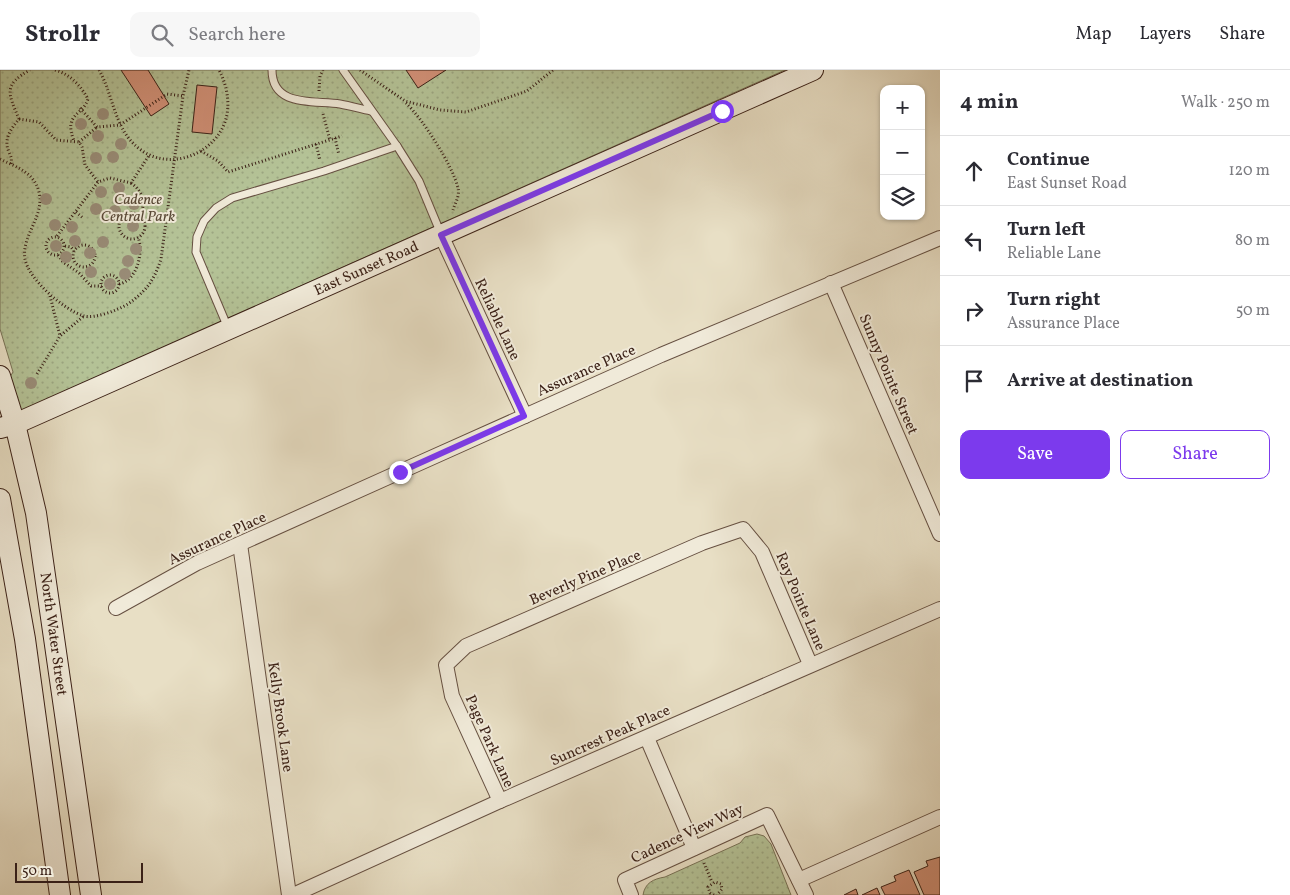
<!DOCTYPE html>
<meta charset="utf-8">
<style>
body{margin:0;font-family:Vollkorn,serif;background:#f7f7f7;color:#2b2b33}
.controls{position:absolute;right:15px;top:15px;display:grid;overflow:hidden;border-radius:10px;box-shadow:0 1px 4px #0004}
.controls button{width:45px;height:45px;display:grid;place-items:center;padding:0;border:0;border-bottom:1px solid #e1e1e2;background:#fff;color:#2b2b33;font:25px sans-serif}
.scale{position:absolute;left:15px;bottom:12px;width:128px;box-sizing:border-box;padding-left:5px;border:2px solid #3b2117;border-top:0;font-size:14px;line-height:18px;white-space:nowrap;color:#3b2117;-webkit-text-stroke:4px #f0ead9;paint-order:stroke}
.stop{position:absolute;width:15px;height:15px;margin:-11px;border:4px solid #7c3aed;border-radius:50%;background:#fff}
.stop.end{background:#7c3aed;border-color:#fff;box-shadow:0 1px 5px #0008}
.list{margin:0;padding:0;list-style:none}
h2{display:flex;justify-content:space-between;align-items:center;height:65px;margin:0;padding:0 20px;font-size:21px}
h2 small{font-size:16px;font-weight:400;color:#7c7c81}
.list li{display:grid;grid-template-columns:32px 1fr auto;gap:15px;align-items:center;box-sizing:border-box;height:70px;padding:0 20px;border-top:1px solid #e1e1e2}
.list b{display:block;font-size:19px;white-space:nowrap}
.list p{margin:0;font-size:16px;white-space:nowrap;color:#7c7c81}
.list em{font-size:16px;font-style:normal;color:#7c7c81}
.actions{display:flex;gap:10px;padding:15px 20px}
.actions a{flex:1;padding:11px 0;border:1px solid #7c3aed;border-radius:10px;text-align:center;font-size:18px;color:#7c3aed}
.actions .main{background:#7c3aed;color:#fff}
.icon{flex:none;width:28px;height:28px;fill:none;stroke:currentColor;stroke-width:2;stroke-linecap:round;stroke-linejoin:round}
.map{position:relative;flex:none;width:940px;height:825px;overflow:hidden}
header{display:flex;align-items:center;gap:30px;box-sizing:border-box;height:70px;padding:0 25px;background:#fff;border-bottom:1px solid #e1e1e2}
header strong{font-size:24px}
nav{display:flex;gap:28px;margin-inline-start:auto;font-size:18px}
.search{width:350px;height:45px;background:#f7f7f7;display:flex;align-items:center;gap:12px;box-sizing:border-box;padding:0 18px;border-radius:10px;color:#7c7c81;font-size:19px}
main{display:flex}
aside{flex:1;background:#fff}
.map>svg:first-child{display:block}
.park{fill:url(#park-dots);stroke:#787256}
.building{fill:#d19077;stroke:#3b2117}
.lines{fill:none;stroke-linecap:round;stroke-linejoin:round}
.lane-casing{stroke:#665042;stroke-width:9}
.street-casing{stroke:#665042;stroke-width:16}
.secondary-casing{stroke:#3b2117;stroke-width:22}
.path{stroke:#3b2117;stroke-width:3;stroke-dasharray:1 2.5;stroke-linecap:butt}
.lane{stroke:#f0ead9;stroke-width:7}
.street{stroke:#f0ead9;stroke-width:14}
.secondary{stroke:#f0ead9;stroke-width:20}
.tree{fill:#998c77}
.route{stroke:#7c3aed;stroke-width:6}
.labels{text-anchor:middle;stroke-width:4;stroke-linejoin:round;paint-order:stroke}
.park-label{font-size:15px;font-style:italic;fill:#594937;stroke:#f0ead9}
.street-label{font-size:15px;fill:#3b2117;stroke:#f0ead9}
</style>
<header>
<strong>Strollr</strong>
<div class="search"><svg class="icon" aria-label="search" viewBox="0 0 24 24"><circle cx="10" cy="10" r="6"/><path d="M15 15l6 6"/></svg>Search here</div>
<nav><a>Map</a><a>Layers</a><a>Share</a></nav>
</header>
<main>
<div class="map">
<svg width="940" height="825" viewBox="0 0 940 825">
<defs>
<pattern id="park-dots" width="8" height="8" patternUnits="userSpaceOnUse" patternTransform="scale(1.25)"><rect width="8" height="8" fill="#b4c296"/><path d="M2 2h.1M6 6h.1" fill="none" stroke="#9ca681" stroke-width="1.8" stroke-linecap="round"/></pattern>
</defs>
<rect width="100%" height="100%" fill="#e8dfc5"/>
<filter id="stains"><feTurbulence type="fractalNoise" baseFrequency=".004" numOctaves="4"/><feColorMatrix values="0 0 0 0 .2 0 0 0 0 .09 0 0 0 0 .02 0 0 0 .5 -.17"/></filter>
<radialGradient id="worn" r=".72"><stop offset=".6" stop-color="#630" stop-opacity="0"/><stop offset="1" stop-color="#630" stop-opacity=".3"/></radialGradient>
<!-- park -->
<g class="park">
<path d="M0 0H785L18 342 8 310 13 302 0 259Z"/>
<path d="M757 764 764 766 771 774 791 825H643C645 813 653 809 665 807L740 773 745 767Z"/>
</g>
<!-- building -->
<g class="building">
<path d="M121 0H148L169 34 151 46Z"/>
<path d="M406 0H446L418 18Z"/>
<path d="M197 15 217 17 212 64 192 62Z"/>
<path d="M940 787V825H924L914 802 928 796 926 791Z"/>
<path d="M909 800 920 825H885L881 817 896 811 894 806Z"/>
<path d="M877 818 880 825H862Z"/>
<path d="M856 819 858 825H844Z"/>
</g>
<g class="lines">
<defs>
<g id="lane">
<path d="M272 0C272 38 315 30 340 34 351 36 361 39 371 41"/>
<path d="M343 0 397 76 419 111 441 164"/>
<path d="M228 258 196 182 197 167 204 151 216 138 232 128 324 101 397 76"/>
</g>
<g id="street">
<path d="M441 165 525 346"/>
<path d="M831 213 940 464"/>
<path d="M240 474 289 825"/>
<path d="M116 538 197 493 413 396 661 285 940 168"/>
<path d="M647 668 694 778"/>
<path d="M500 731 452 626 446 595 466 576 702 473 743 459 762 482 810 594"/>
<path d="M799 810 940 747"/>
<path d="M293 825 500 731 940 539"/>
<path d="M631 825 625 810 767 745 806 825"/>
</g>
<g id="secondary">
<path d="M0 306 15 354 36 443 91 825"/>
<path d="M0 358 15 354 813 0"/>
<path d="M0 429 25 569 60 825"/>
</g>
</defs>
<!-- lane casing -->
<use href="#lane" class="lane-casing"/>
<!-- street casing -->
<use href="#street" class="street-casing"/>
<!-- secondary casing -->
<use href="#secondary" class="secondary-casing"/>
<!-- path -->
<g class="path">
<path d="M55 0C70 4 81 16 88 29 83 46 63 43 74 71"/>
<path d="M99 0C114 26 114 61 141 80 170 101 213 85 225 52 231 35 227 15 219 0"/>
<path d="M360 0 405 31 440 40 466 42 527 21 553 0"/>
<path d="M319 21 320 6 323 0"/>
<path d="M406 33C422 48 453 96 458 118 460 126 455 133 453 140"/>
<path d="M80 38 97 57 120 55 167 24 183 26"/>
<path d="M323 44 330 70"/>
<path d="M19 49 39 52 56 70 79 72 82 77 85 95 98 112"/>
<path d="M335 68 339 85"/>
<path d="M79 72 97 57"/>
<path d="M316 74 320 90"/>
<path d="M201 81 218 91 228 102 342 66"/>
<path d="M0 89C16 97 34 102 39 122 45 146 21 166 25 189 29 210 64 240 84 246 95 249 118 240 128 234 146 221 154 211 161 189L183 26 189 0"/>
<path d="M11 94C12 88 11 87 9 82 3 69 11 59 19 49 8 23 3 15 30 0"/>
<path d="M131 113C143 121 146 134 140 146"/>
<path d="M76 142 83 148"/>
<circle cx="132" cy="156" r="13"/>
<path d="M57 166 98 112 110 108 131 113 150 84"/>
<circle cx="55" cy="176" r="9"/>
<circle cx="84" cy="186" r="11"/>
<path d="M65 176 71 177 74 181"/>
<path d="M58 185 63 192 79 203 91 216H102"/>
<circle cx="110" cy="214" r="9"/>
<path d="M119 214C137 211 144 182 138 167"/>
<path d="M50 226 60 266"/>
<path d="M37 304 60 266 84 246"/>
<path d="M704 793 712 812"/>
<path d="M714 825 710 823 708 817 715 812 721 814 722 819 717 825"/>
</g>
<!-- lane -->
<use href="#lane" class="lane"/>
<!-- street -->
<use href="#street" class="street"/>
<!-- secondary -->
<use href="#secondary" class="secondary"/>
</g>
<!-- trees -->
<g class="tree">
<circle cx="103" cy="44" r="6"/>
<circle cx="81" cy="54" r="6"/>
<circle cx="98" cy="66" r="6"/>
<circle cx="121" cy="74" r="6"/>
<circle cx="113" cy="87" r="6"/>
<circle cx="96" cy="88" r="6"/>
<circle cx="119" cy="118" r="6"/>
<circle cx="101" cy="122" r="6"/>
<circle cx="46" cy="129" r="6"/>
<circle cx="134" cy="134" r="6"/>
<circle cx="96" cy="139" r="6"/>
<circle cx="115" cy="141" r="6"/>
<circle cx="55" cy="155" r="6"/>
<circle cx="133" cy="156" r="6"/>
<circle cx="72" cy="157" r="6"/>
<circle cx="75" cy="171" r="6"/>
<circle cx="103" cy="172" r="6"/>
<circle cx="56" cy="176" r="6"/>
<circle cx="136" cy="179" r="6"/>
<circle cx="90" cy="183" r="6"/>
<circle cx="66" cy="187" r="6"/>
<circle cx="128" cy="191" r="6"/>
<circle cx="91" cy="202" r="6"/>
<circle cx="125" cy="204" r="6"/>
<circle cx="110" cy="214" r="6"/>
<circle cx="31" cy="313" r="6"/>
</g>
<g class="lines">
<!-- route -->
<path class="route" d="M400 402 524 346 441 165 722 41"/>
</g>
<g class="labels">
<!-- park labels -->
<g class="park-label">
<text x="138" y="134">Cadence<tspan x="138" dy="17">Central Park</tspan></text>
</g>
<!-- street labels -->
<g class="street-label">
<text transform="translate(366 198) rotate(-24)" y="5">East Sunset Road</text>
<text transform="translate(498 249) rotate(65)" y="5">Reliable Lane</text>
<text transform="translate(586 300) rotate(-24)" y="5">Assurance Place</text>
<text transform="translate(889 304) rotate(67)" y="5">Sunny Pointe Street</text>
<text transform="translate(217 468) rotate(-25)" y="5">Assurance Place</text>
<text transform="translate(585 507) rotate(-23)" y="5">Beverly Pine Place</text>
<text transform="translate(801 531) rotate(67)" y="5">Ray Pointe Lane</text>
<text transform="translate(54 564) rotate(82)" y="5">North Water Street</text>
<text transform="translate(281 647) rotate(82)" y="5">Kelly Brook Lane</text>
<text transform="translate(610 665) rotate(-24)" y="5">Suncrest Peak Place</text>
<text transform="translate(490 671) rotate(66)" y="5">Page Park Lane</text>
<text transform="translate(687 763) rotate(-25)" y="5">Cadence View Way</text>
</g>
</g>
<rect width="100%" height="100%" filter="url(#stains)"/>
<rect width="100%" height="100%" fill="url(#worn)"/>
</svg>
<div class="controls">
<button>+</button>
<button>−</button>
<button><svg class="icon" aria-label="layers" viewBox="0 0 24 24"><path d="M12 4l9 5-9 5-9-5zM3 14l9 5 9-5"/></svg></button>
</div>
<div class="scale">50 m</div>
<div class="stop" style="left:722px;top:41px"></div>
<div class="stop end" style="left:400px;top:402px"></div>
</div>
<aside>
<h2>4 min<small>Walk · 250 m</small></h2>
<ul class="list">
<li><svg class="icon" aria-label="ahead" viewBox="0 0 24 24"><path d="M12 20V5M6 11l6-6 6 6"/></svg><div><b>Continue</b><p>East Sunset Road</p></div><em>120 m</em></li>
<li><svg class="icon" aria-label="left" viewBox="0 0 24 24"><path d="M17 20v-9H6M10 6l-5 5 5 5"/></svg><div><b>Turn left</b><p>Reliable Lane</p></div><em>80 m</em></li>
<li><svg class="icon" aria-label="right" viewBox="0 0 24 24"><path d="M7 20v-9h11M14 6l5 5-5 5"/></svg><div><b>Turn right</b><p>Assurance Place</p></div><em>50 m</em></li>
<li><svg class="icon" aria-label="arrive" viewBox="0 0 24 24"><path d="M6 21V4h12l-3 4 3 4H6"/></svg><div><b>Arrive at destination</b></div></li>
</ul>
<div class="actions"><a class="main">Save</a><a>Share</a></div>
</aside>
</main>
